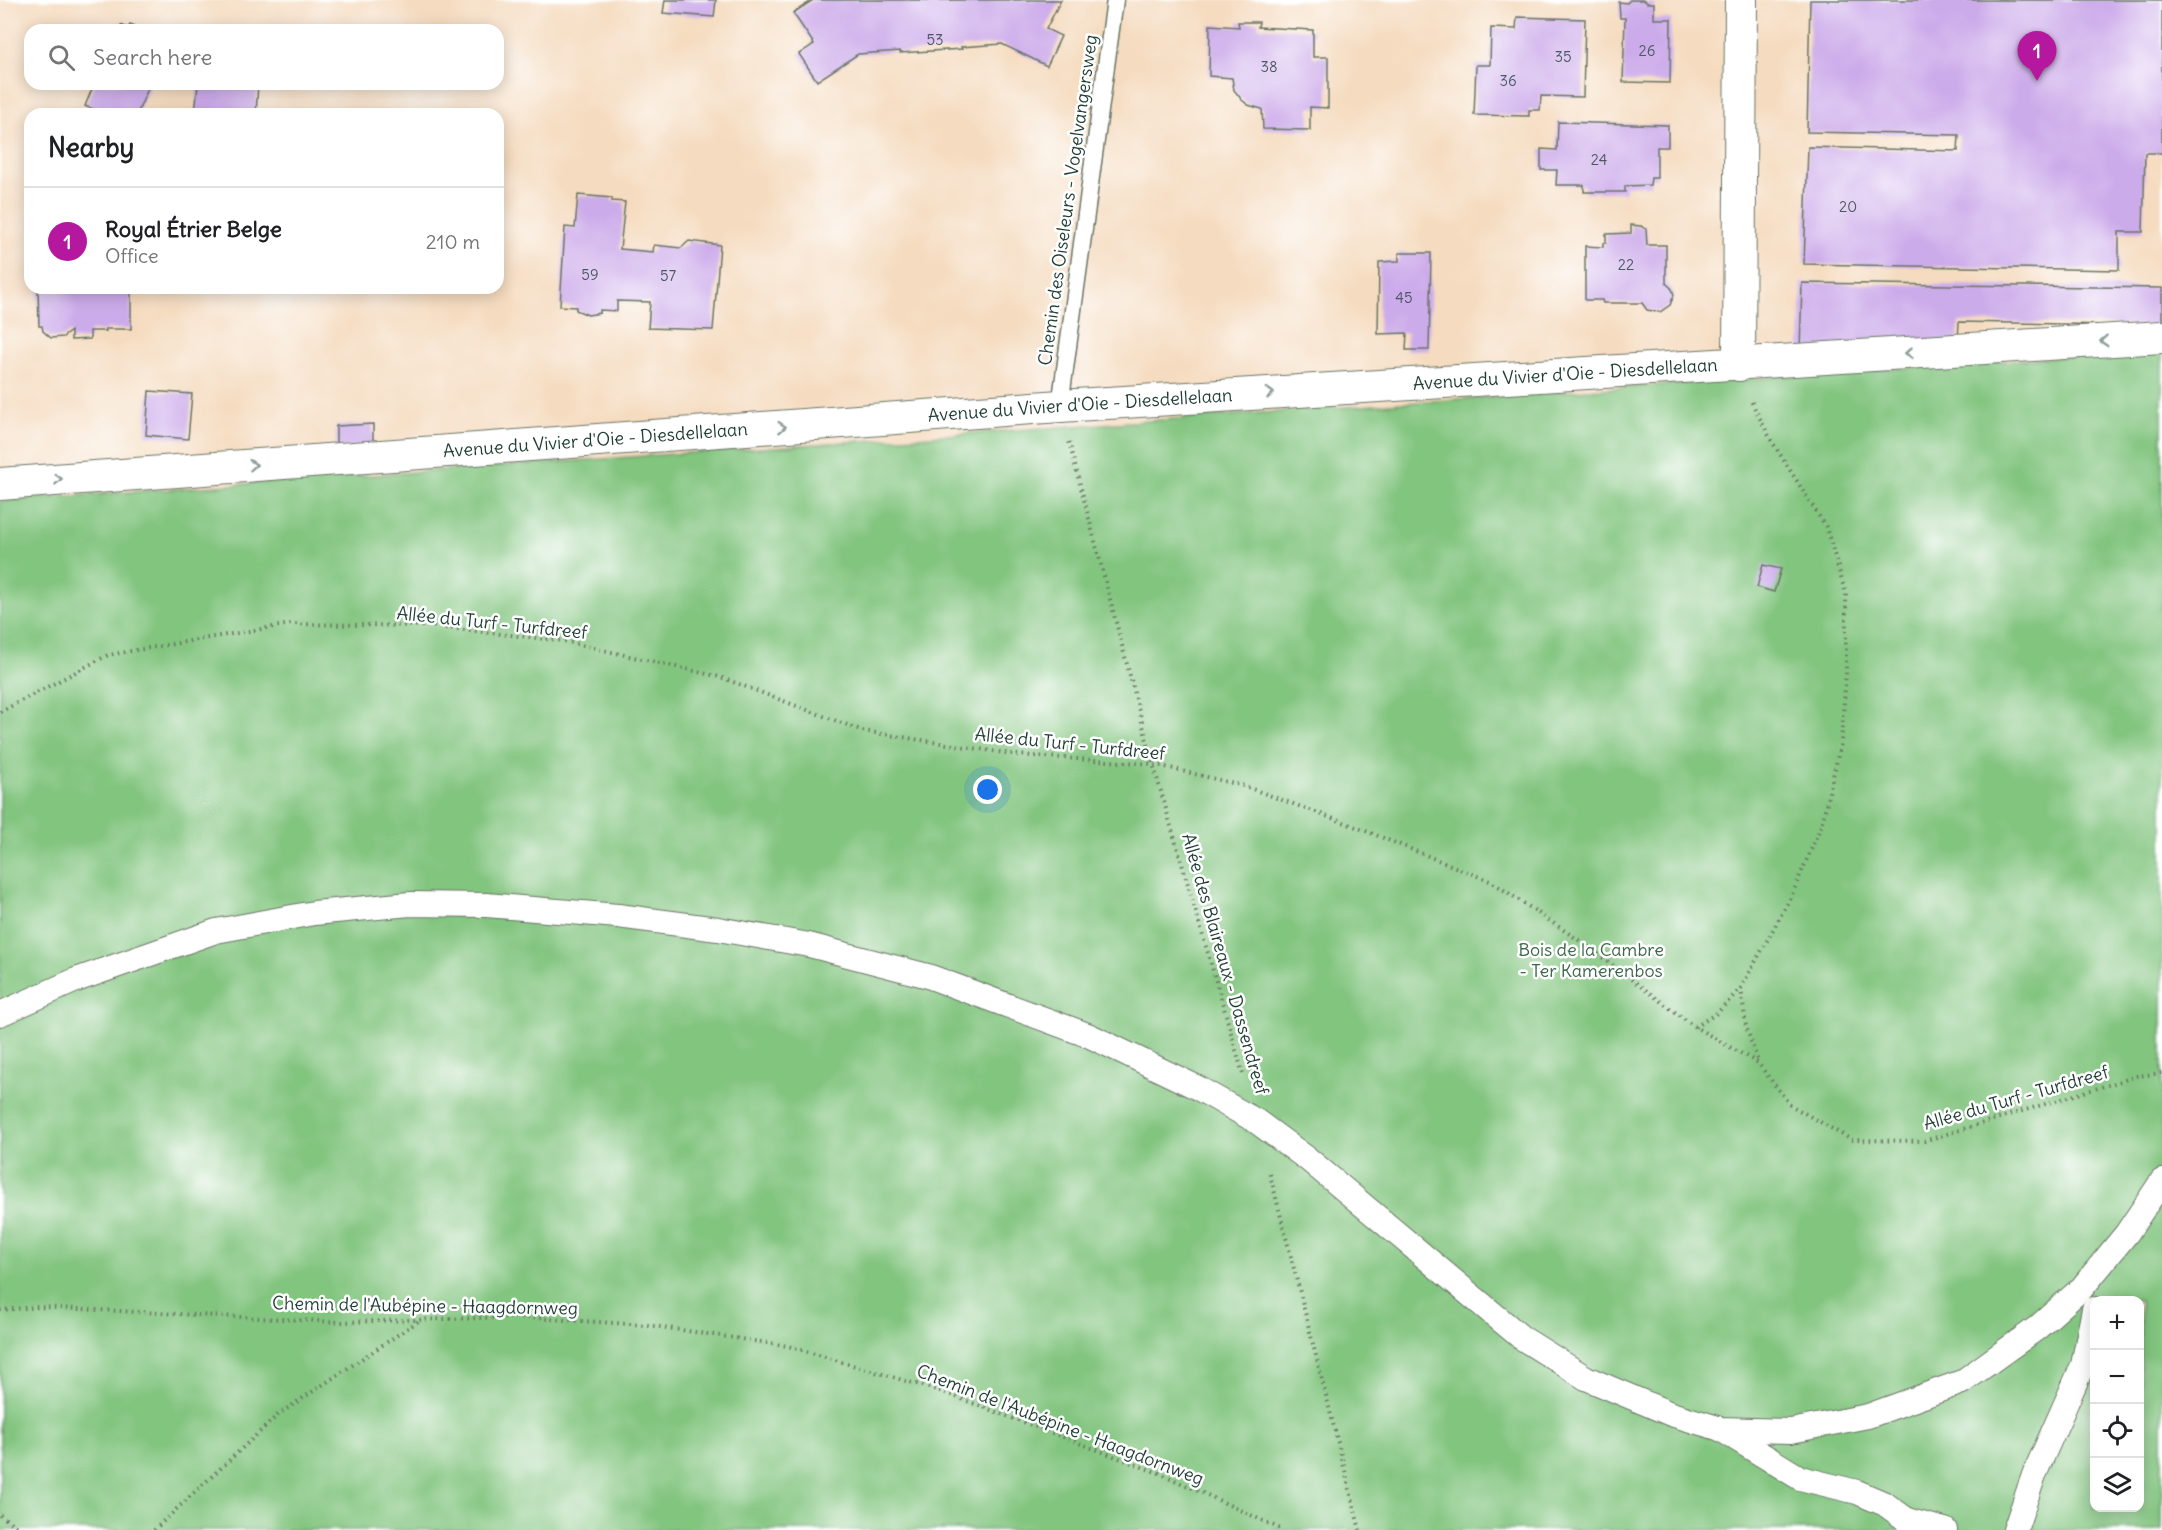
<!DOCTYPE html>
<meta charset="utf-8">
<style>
body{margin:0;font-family:Delius,sans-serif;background:#f2f2f2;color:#202124}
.controls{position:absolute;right:18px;bottom:18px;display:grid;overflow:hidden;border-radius:12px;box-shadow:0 3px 15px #0003}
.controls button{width:54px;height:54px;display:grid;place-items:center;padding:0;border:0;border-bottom:2px solid #e0e0e0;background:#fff;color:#202124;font:30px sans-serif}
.you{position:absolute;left:988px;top:790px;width:21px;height:21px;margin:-15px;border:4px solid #fff;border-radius:50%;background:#1a73e8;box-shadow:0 0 0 9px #1a73e833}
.badge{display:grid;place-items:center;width:39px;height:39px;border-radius:50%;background:#b5179e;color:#fff;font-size:20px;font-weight:700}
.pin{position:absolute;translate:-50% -50px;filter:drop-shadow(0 2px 3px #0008)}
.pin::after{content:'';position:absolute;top:32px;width:21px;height:18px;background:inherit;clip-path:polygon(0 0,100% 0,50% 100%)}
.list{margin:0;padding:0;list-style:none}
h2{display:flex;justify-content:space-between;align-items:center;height:78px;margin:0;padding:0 24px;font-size:26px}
h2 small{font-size:20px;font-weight:400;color:#757577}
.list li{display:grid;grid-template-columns:39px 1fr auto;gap:18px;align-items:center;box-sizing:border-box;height:108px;padding:0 24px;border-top:2px solid #e0e0e0}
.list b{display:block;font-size:22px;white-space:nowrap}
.list p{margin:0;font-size:20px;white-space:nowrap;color:#757577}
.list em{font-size:20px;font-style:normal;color:#757577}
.icon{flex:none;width:33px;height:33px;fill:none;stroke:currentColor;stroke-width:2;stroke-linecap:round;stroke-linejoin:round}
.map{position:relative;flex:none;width:2162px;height:1530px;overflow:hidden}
.search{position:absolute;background:#fff;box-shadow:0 3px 15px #0003;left:24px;top:24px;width:480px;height:66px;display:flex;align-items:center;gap:15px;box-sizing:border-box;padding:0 21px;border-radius:18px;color:#757577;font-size:22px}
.panel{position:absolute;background:#fff;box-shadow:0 3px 15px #0003;left:24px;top:108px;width:480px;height:186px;border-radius:18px}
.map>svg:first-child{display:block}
.green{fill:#82c57f;stroke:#50815a;stroke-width:1.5;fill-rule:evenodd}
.building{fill:#ccabea}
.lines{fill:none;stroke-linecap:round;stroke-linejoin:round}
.service-casing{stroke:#6a7465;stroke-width:19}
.pedestrian-casing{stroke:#6a7465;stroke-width:26}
.minor-casing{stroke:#6a7465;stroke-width:34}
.path{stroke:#6a7465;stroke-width:4;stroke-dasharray:1.5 4.5;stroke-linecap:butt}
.service{stroke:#fff;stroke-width:16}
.pedestrian{stroke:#fff;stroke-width:24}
.minor{stroke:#fff;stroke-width:32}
.oneway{stroke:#8f9e9a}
.labels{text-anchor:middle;stroke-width:5;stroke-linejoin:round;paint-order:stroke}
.number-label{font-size:15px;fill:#4a5862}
.street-label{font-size:18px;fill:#1f3d34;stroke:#fff}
.park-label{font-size:18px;fill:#3d664a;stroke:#fff}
</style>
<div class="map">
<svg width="2162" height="1530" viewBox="0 0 2162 1530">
<rect width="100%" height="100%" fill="#fff"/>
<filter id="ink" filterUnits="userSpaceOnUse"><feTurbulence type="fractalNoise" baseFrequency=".0167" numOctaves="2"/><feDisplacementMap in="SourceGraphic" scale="12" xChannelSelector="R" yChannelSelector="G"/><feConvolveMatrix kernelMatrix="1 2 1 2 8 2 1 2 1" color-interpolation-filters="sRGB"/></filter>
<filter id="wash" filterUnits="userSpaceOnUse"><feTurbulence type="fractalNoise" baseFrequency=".008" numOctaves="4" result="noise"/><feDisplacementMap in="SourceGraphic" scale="24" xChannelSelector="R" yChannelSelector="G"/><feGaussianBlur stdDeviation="1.35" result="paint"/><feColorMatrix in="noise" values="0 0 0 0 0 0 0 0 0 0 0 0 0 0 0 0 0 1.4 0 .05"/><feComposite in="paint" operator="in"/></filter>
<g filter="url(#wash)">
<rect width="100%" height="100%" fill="#f5dbbf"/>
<!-- green -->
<path class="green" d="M2162 350V1530H0V501ZM2094 1300H2140V1508H2094Z"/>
<g id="blocks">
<!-- building -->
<g class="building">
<path d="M665 0H716L714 17 663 13Z"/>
<path d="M813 0H1061L1046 29 1061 36 1047 66 1002 44 961 47 962 49 900 53V51L858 54 817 81 799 54 814 44 793 13Z"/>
<path d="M1630 0H1644L1647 3H1654V19H1671L1670 83 1623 82 1625 18H1620L1619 2 1627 3Z"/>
<path d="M1810 0H2162V153H2145L2143 232H2119V270L1804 264 1808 147 1958 151 1959 135 1807 132Z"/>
<path d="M1517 17 1585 19 1583 97 1541 96 1540 110H1529V116L1474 115 1476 65H1490L1491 28 1516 29Z"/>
<path d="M1238 22H1259L1258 27 1313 30V57H1328V108L1310 107V130L1263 129 1262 109 1248 105 1242 100 1234 90 1232 78 1209 76 1210 25 1239 27Z"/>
<path d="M121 25 128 28 130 25 143 30H118Z"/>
<path d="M94 84H150L137 114H91L93 109 85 106Z"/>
<path d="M198 84H258L256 114H195Z"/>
<path d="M1558 122 1668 125V147H1657V178H1651L1650 185 1625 186V192H1584V185H1556L1557 170H1541V149L1557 150Z"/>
<path d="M578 195 612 198V201L625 202 620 249 653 252 654 245 681 248 689 241 720 245 713 330 648 328 650 302 617 301V311L600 310V313L588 315 576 310V307L560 306 565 227 575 228Z"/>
<path d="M1631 225 1641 226 1646 229 1647 245H1666V283L1672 289 1674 295 1670 305 1660 312 1647 310 1642 303H1603L1602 300H1585V246L1603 247V243H1606V234L1631 233Z"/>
<path d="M1399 253H1431L1429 350H1406L1407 333 1378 334 1379 262 1399 261Z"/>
<path d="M1802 283 2162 288V326L1959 322 1958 341 1800 351Z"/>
<path d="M38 288H131V329H105L106 331H90V339L71 340V331L63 337 51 338 43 331 42 326H39Z"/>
<path d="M149 391 192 394 188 439 146 435Z"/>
<path d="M373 424V446L336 448V426Z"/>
<path d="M1763 565 1781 569 1774 592 1757 587Z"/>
</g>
</g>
</g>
<g filter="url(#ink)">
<use href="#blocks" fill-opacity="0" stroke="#6a7465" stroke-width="1.5"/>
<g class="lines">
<defs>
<path id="service" d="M1060 406 1115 0"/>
<g id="pedestrian">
<path d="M0 1014 76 980 216 931 314 913 410 904 486 905 618 916 718 929 809 945 928 976 1090 1036 1196 1087 1256 1121 1309 1160 1522 1338 1586 1378 1671 1414 1721 1429 1791 1431 1868 1416 1962 1382 2037 1328 2082 1288 2127 1233 2162 1181"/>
<path d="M1722 1430 1800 1478 1857 1492 1885 1504 1907 1520 1917 1530"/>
<path d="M1907 1520 1945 1530"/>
<path d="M2015 1530 2034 1475 2083 1365 2094 1309"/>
</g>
<g id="minor">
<path d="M1739 365 1741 0"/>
<path id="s1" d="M0 484 1060 406 2162 337"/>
</g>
</defs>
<!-- service casing -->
<use href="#service" class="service-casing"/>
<!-- pedestrian casing -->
<use href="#pedestrian" class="pedestrian-casing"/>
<!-- minor casing -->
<use href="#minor" class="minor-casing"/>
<!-- path -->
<g class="path">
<path d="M1069 442 1153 764 1243 1074"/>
<path d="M0 712 108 655 291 624 429 626 564 641 720 677 863 731 1018 755 1153 764 1244 786 1351 825 1492 882 1583 943 1695 1027 1758 1063 1790 1105 1852 1140 1924 1141 2137 1076 2162 1073"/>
<path d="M1741 988 1746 1026 1758 1062"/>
<path d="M1695 1027 1717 1013 1741 988 1791 897 1821 826 1841 743 1846 673V594L1826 527 1771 440 1750 399"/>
<path d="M1270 1174 1360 1530"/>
<path d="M0 1310 38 1307 341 1322 516 1317 647 1325 788 1346 943 1392 1164 1475 1283 1530"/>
<path d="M0 1515 21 1530"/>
<path d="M154 1530 279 1414 420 1320"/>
</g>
<!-- service -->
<use href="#service" class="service"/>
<!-- pedestrian -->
<use href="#pedestrian" class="pedestrian"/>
<!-- minor -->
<use href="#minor" class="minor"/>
</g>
<!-- one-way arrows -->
<defs><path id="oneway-chevron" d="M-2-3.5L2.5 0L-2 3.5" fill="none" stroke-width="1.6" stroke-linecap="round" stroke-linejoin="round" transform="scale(1.5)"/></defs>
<g class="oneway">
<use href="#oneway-chevron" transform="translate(2104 341) rotate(176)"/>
<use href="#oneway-chevron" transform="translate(1909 353) rotate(176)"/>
<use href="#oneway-chevron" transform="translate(1270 393) rotate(-4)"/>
<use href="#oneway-chevron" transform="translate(782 427) rotate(-4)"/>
<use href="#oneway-chevron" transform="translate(253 465) rotate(-4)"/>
<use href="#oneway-chevron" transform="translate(58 479) rotate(-4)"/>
</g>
</g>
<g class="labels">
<!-- number labels -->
<g class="number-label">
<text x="935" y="45">53</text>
<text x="1647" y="56">26</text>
<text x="1563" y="62">35</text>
<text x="1269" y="72">38</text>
<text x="1508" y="86">36</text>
<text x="1599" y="165">24</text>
<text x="1848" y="212">20</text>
<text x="1626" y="270">22</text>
<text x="590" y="280">59</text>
<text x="668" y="281">57</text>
<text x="1404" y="303">45</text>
</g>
<!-- street labels -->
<g class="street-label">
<text transform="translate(1068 200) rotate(-82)" y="6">Chemin des Oiseleurs - Vogelvangersweg</text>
<text dy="6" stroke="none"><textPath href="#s1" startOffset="1569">Avenue du Vivier d'Oie - Diesdellelaan</textPath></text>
<text dy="6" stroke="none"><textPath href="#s1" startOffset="1083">Avenue du Vivier d'Oie - Diesdellelaan</textPath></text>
<text dy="6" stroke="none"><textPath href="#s1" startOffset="597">Avenue du Vivier d'Oie - Diesdellelaan</textPath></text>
<text transform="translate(492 623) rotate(6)" y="6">Allée du Turf - Turfdreef</text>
<text transform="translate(1070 744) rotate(6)" y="6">Allée du Turf - Turfdreef</text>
<text transform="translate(1225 964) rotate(74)" y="6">Allée des Blaireaux - Dassendreef</text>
<text transform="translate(2016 1098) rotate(-16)" y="6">Allée du Turf - Turfdreef</text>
<text transform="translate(425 1306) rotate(1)" y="6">Chemin de l'Aubépine - Haagdornweg</text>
<text transform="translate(1060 1425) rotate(21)" y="6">Chemin de l'Aubépine - Haagdornweg</text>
</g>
<!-- park labels -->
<g class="park-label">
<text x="1591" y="956">Bois de la Cambre<tspan x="1591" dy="21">- Ter Kamerenbos</tspan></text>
</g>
</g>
</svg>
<div class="controls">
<button>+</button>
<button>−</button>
<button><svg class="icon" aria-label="locate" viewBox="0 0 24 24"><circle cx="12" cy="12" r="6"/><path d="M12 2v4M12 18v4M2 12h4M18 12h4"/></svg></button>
<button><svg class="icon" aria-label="layers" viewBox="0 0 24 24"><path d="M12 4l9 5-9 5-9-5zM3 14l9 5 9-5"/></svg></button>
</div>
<div class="you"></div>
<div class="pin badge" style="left:2037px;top:81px">1</div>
<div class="search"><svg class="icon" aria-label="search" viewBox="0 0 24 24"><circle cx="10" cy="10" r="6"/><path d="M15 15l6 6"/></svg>Search here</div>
<section class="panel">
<h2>Nearby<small></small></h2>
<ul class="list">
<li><span class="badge">1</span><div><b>Royal Étrier Belge</b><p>Office</p></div><em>210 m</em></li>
</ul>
</section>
</div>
